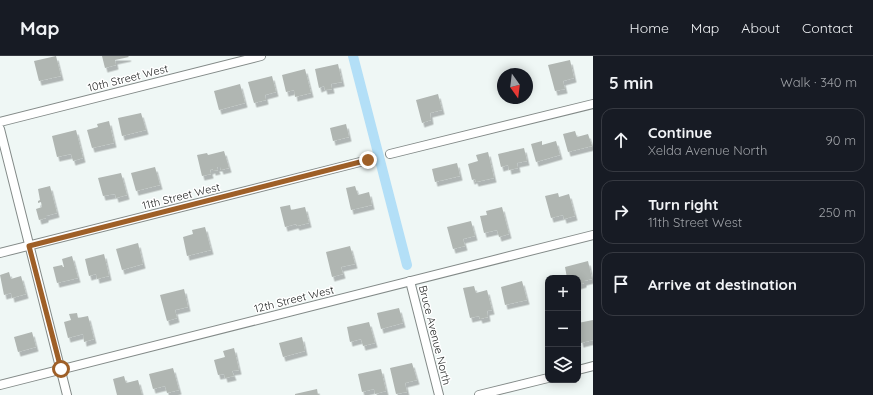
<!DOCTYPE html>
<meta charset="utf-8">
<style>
body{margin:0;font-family:Quicksand,sans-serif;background:#242831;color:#f1f3f6}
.controls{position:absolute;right:12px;bottom:12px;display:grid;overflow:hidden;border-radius:8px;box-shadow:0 2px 10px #0003}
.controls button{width:36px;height:36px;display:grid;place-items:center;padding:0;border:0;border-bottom:1px solid #363941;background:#171b24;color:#f1f3f6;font:20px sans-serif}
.compass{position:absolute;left:497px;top:12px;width:36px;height:36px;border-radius:50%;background:#171b24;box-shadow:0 2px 10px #0003;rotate:166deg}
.stop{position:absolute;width:12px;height:12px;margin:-9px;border:3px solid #9e5f27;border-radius:50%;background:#fff}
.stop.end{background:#9e5f27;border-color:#fff;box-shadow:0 1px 4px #0008}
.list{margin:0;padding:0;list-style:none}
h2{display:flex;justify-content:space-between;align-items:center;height:52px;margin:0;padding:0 16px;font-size:17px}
h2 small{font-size:13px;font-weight:400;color:#9ea1a6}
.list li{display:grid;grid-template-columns:26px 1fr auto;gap:12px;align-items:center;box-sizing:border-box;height:64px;margin:0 8px 8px;padding:0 8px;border:1px solid #363941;border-radius:12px}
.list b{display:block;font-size:15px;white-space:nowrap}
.list p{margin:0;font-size:13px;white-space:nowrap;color:#9ea1a6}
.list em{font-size:13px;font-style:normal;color:#9ea1a6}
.icon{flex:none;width:22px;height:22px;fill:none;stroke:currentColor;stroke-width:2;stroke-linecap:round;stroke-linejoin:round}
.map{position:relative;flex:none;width:593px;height:339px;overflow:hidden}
header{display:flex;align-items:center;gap:24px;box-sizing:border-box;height:56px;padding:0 20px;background:#171b24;border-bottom:1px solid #363941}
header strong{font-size:19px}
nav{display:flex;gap:22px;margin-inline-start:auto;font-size:14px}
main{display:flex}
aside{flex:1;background:#171b24}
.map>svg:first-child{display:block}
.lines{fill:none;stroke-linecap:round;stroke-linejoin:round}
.canal{stroke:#b3dff7;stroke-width:10}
.building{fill:#b0b6b2;filter:url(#shadow)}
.minor-casing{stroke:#838a88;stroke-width:10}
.minor{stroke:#fff;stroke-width:8}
.route{stroke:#9e5f27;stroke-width:5}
.labels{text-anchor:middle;stroke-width:3;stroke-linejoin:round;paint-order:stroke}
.street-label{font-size:11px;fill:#262928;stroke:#fff}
</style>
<header>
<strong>Map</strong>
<nav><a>Home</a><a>Map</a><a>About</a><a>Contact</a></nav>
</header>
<main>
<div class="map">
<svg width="593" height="339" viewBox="0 0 593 339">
<defs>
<filter id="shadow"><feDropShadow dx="2.5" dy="4.5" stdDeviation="0" flood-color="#0004"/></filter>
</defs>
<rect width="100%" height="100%" fill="#eff7f5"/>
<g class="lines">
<!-- canal -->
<path class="canal" d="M353 0 407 209"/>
</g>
<!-- building -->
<g class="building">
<path d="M56 0 61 20 39 25 34 5Z"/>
<path d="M102 0H128L129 1 115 4 116 9 105 12Z"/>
<path d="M570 4 574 22 563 25 565 33 555 35 548 9Z"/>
<path d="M338 8 342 26 331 28 332 33 325 34 324 30 319 32 315 13Z"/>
<path d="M305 13 311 37 295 41 294 34 286 36 282 19Z"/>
<path d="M272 20 276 36 265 39 266 44 254 47 248 26Z"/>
<path d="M240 28 245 47 219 54 214 35Z"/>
<path d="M438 38 442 54 430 57 431 64 422 67 416 44Z"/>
<path d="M141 57 146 74 122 80 118 62Z"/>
<path d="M109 65 114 87 92 92 87 74 98 71 97 68Z"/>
<path d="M346 68 349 81 333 85 330 72Z"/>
<path d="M76 74 83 102 73 105 71 98 57 101 52 80Z"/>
<path d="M575 75 577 81 588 78 592 90 568 96 563 78Z"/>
<path d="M542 85V89L556 85 560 99 536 106 531 88Z"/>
<path d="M524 92 527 105 517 107 518 112 509 114 508 109 501 111 498 98Z"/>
<path d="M224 95 229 112 221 114 220 111H217L218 114 213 115V113L210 114 211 118 202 120 197 99 207 97 208 99Z"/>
<path d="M488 96 494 122 476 126 475 123 472 124 468 108 478 105 476 99Z"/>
<path d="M457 107 460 120 435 126 432 113Z"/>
<path d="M155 111 160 129 136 135 131 117Z"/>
<path d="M121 117 127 139 116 142 115 138 103 140 98 122Z"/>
<path d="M50 130 57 157 46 160V162L39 164 36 153 42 151 41 146 38 147V145L40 144 38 133Z"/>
<path d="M355 130 358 139 369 136 372 149 351 154 346 132Z"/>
<path d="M558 137 559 141 569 138 575 160 564 163 563 159 551 162 545 140Z"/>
<path d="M290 149 291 154 305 151 309 167 297 170 296 168 285 171 280 151Z"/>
<path d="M502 151 509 178 499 181 497 174 484 177 480 160 487 159 486 155Z"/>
<path d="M471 165 475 180 463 183 465 190 453 193 447 171Z"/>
<path d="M205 171 211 194 187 200 183 181 193 178 192 174Z"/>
<path d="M138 187 143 208 122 214 116 193Z"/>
<path d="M350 190 355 208 341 211 343 218 332 221 326 196Z"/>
<path d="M104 198 109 220 97 223 96 218 89 220 85 203Z"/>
<path d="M72 200 78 222 57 227 53 211 62 209 63 211H64L62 203Z"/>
<path d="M588 205 592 223 584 225V227L578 229V222H567L565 211Z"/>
<path d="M9 216 11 223 21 220 26 238 12 242 11 237 4 239 0 219Z"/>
<path d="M522 225 527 244 505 249 501 231Z"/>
<path d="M474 230 476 237 487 234 492 254 487 255 488 261 480 263 479 260 470 262 463 232Z"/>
<path d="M184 233 188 251 175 254 177 262 167 265 160 239Z"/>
<path d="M399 252 403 267 381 273 377 257Z"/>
<path d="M77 257 78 262 88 260 94 283 84 286 83 278 68 282 64 266 71 264 69 258Z"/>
<path d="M593 264V284L581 287 578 274V267Z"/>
<path d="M369 266 375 287 363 290 361 283 350 286 347 271Z"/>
<path d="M32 276 36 291 18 296 14 281Z"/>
<path d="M302 281 305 295 283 301 279 287Z"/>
<path d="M234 292 239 314 232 315 234 320 225 322 224 318 218 319 214 304 225 301 223 295Z"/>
<path d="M412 307 417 324 405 327 407 336 396 338 390 312Z"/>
<path d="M173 312 179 334 167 337 165 330 153 333 149 318Z"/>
<path d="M381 313 386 335 375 338 374 333 362 336 358 318Z"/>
<path d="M124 320 126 327 138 324 142 339H117L113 323Z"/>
<path d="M317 333 318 339H295V338Z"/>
</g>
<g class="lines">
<defs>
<g id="minor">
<path d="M0 66 261 0"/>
<path d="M0 73 67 339"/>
<path d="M390 98 593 48"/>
<path d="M0 197 368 104"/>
<path d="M410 225 439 339"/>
<path d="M578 314 593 310"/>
<path d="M0 329 593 179"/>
<path d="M479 339 548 322"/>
</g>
</defs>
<!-- minor casing -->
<use href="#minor" class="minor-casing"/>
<!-- minor -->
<use href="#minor" class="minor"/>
</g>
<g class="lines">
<!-- route -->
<path class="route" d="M61 313 29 190 368 104"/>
</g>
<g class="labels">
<!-- street labels -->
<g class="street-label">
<text transform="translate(128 22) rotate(-14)" y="4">10th Street West</text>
<text transform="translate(181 140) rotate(-14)" y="4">11th Street West</text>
<text transform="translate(294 243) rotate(-14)" y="4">12th Street West</text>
<text transform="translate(435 279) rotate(76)" y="4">Bruce Avenue North</text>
</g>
</g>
</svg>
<div class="controls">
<button>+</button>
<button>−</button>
<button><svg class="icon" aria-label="layers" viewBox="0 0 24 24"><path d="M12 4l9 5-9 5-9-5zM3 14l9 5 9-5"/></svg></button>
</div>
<svg class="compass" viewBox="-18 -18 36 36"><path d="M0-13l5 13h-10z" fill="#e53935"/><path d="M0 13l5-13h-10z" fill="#9ea1a6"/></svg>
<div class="stop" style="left:61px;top:313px"></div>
<div class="stop end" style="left:368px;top:104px"></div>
</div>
<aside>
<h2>5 min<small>Walk · 340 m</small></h2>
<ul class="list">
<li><svg class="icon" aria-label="ahead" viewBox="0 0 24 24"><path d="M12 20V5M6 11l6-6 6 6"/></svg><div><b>Continue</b><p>Xelda Avenue North</p></div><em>90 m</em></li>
<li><svg class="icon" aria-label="right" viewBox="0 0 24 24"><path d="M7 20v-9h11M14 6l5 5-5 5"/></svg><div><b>Turn right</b><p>11th Street West</p></div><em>250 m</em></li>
<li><svg class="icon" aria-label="arrive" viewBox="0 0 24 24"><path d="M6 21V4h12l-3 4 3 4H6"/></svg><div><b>Arrive at destination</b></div></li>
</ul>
</aside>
</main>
